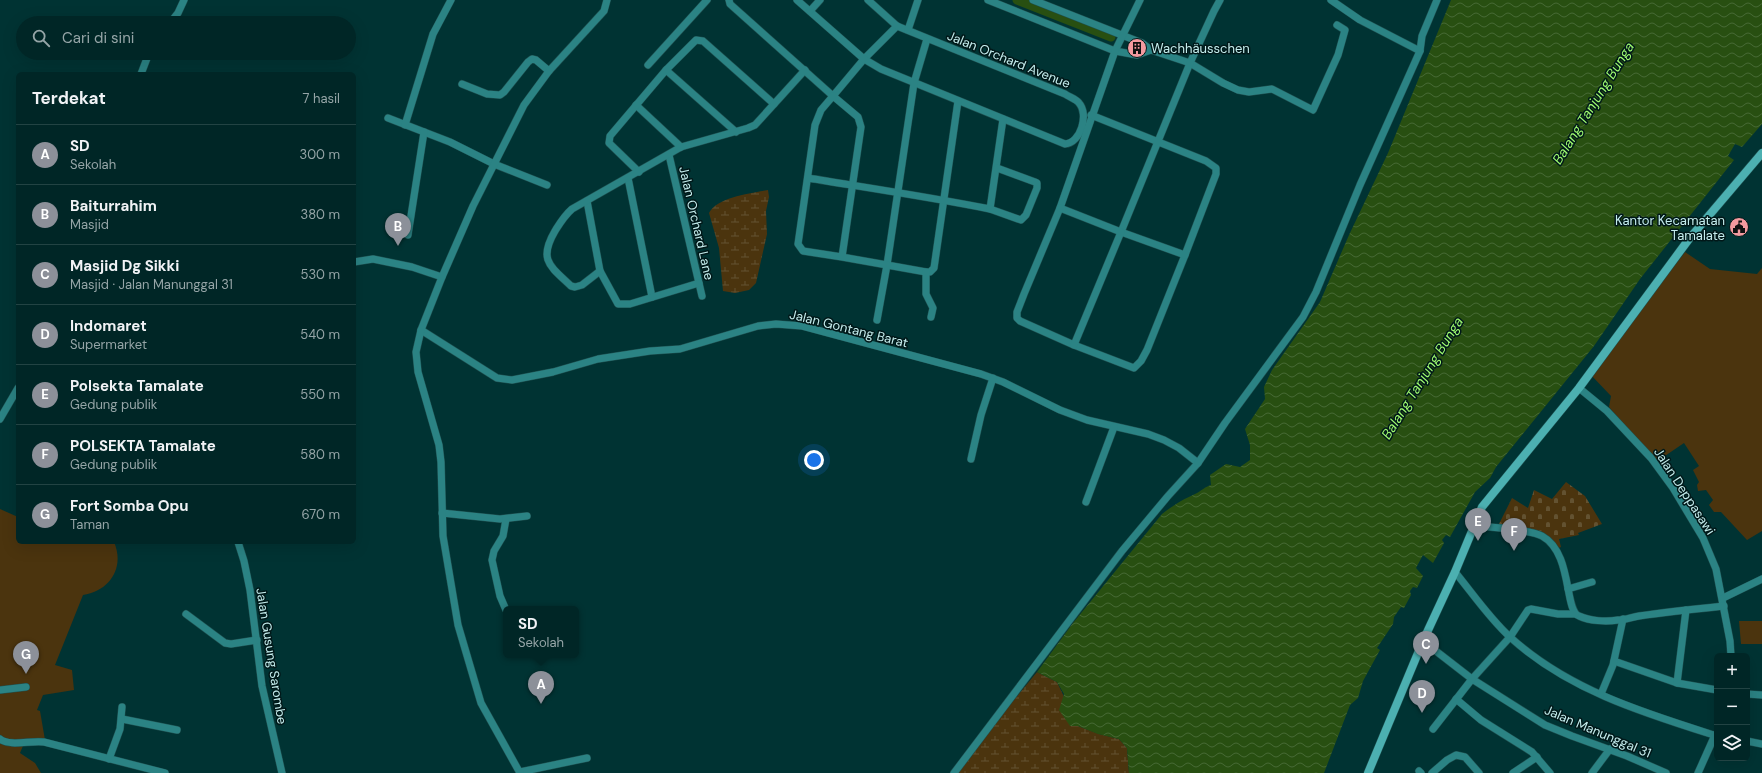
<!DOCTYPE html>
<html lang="id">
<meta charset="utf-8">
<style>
body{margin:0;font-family:"DM Sans",sans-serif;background:#0a2e2e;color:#f1f3f6}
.controls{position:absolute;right:12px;bottom:12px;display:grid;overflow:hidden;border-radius:6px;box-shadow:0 4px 16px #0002}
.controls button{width:36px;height:36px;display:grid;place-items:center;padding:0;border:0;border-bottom:1px solid #224343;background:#002626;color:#f1f3f6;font:20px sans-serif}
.you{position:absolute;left:814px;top:460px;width:14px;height:14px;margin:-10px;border:3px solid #fff;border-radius:50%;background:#1a73e8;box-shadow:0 0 0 6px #1a73e833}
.badge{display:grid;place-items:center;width:26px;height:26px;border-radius:50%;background:#8c9099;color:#fff;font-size:13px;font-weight:700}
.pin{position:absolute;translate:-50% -33px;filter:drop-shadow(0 1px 2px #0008)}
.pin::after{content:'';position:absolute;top:21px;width:14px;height:12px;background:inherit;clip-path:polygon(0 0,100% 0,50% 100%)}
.popup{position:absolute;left:503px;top:606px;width:76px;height:52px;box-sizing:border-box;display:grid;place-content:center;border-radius:6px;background:#002626;filter:drop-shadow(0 1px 3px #0005);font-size:13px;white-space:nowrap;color:#95a5a7}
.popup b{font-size:15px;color:#f1f3f6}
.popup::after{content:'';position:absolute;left:50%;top:100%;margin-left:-8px;border:8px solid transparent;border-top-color:#002626}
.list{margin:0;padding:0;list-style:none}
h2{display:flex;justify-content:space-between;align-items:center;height:52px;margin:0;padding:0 16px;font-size:17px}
h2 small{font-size:13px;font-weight:400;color:#95a5a7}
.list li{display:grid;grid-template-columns:26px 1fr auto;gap:12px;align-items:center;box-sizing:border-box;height:60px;padding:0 16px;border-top:1px solid #224343}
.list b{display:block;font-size:15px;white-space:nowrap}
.list p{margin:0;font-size:13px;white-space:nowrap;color:#95a5a7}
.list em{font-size:13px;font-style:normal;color:#95a5a7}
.icon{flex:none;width:22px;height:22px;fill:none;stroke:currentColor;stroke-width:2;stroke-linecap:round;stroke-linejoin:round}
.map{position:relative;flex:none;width:1762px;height:773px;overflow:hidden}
.search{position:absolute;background:#002626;box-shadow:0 4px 16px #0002;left:16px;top:16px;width:340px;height:44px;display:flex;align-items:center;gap:10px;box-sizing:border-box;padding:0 14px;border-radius:22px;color:#95a5a7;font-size:15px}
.panel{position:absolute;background:#002626;box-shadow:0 4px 16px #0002;left:16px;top:72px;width:340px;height:472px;border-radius:6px}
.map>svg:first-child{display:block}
.green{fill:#4b340e}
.wetland{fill:url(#wetland-marsh)}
.cemetery{fill:url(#cemetery-stones)}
.water{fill:url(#water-waves)}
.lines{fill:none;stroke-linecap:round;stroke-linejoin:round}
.canal{stroke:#284f11;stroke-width:9}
.street-casing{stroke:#1f5151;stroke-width:8}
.secondary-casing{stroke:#1f5151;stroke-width:9}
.street{stroke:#2b8384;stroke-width:7}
.secondary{stroke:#4cb0b1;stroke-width:8}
.labels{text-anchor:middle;stroke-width:3;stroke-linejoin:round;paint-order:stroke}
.poi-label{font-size:13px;fill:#c4eded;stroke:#001819;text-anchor:start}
.street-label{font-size:13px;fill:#c4eded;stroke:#001819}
.water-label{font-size:14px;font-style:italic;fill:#9ffc70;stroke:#001819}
</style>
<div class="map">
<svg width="1762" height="773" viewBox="0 0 1762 773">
<defs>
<pattern id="wetland-marsh" width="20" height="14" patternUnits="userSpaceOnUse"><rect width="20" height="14" fill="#4b340e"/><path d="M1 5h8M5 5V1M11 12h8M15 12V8" fill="none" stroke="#635231"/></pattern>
<pattern id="cemetery-stones" width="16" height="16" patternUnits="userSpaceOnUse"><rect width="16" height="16" fill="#4b340e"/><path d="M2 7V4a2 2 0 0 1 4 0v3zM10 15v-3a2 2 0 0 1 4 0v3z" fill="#635231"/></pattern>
<pattern id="water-waves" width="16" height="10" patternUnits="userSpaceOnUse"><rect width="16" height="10" fill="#284f11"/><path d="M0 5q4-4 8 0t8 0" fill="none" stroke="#466934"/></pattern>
</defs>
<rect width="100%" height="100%" fill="#033"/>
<!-- green -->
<g class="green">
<path d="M1685 252 1710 269 1757 274 1762 268V531L1747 540 1721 512H1714L1709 505 1713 500 1706 490 1698 491 1697 485 1699 482 1693 470 1699 466 1684 443 1656 462 1609 407 1611 396 1591 375Z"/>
<path d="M0 509 18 517V542H114C125 567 110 591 83 595L55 665 72 670 74 690 43 695 37 710 40 711 45 740 25 741 20 753 35 763 41 773H0Z"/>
<path d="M1739 621H1762V644H1741Z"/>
</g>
<!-- wetland -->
<g class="wetland">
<path d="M768 190 769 197 766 211 767 234 756 283 749 290 735 293 723 291 719 248 709 213C717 197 752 193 768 190Z"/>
<path d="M1037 672 1057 682 1078 726 1099 734 1119 739 1127 748 1129 773H954Z"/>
</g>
<!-- cemetery -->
<path class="cemetery" d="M1566 482 1585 496 1602 524 1578 533 1579 535 1559 539 1561 547 1556 549 1541 531 1498 526 1512 498 1528 508 1534 490 1552 499Z"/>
<!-- water -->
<path class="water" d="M1451 0H1762V124L1742 147 1735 144 1728 156 1734 160 1640 279 1594 346 1496 467 1490 478 1475 492 1450 537 1446 535 1442 540 1444 543 1433 563 1423 555 1416 568 1423 576 1417 588 1413 587 1410 591 1411 595 1404 608 1401 607 1394 617 1393 624 1377 648 1380 650 1363 681 1358 698 1350 705 1324 773H1129L1127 748 1119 739 1098 734 1078 726H1070L1059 710 1064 694 1057 682 1037 672 1073 623 1162 514C1175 504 1182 500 1197 493 1202 490 1205 487 1211 485L1210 475 1226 464 1240 467 1250 460V445L1245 429 1265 399 1264 387 1272 370 1320 302 1349 235 1388 153Z"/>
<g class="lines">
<!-- canal -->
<path class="canal" d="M1017 0 1111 37"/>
<defs>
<g id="street">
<path d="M729 0 730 4 833 96 864 59 897 26"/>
<path d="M797 0 864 59 881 69 1065 144C1081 143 1089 114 1079 103 1076 99 1069 97 1065 94L897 26 868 0"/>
<path d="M988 0 1115 51 1137 55 1151 50"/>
<path d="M1033 0 1142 43 1151 50 1190 63 1223 83 1238 90 1249 92 1272 89 1313 110 1338 55 1345 30 1337 25"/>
<path d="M1140 0 1115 51 1060 208 1024 294 1017 312V318L1020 321 1074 345 1134 368 1141 361 1147 350 1185 255"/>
<path d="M1331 0 1360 20 1420 51"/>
<path d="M810 11 820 0"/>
<path d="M170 23 178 13 184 0"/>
<path d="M908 30 918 0"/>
<path d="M927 39 914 83 887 265 926 272H930L934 268 958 101"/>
<path d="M648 65 707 0"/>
<path d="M666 70 736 132"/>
<path d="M141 74 149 53"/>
<path d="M462 84 487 94 500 95 504 92 528 62 532 59 536 60 549 71"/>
<path d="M636 105 681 147"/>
<path d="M1091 115 1206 161 1216 168V174L1185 255 1121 232 1190 63 1214 11 1220 0"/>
<path d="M388 118 450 142 494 164 547 185"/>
<path d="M405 125 433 34 451 0"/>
<path d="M669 155 702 296"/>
<path d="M639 172 609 143 610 136 666 70 696 40 703 41 774 104"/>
<path d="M628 178 652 297"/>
<path d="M808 178C869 188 930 197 990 209L1003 119"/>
<path d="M587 201 600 271 618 304H630L699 283"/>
<path d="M1060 208 1121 232 1074 345"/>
<path d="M990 209 1021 220 1026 215 1037 188V183L1035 182 997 168"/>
<path d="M408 235 424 132"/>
<path d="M842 257 803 251 798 244 815 125 821 110 833 96 858 117 861 127 842 257 887 265 877 320"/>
<path d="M354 262 373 259 412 267 442 277"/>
<path d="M600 271 582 285 575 287 571 286C550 266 538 260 555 231 560 223 564 216 572 209L681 147 748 128 755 125 805 70"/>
<path d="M926 272V294L933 308 931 317"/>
<path d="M421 330 497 378 512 380 553 372 598 359 650 351 680 349 758 326 776 324 802 326 981 374 1003 382 1060 410 1087 420 1148 434 1164 440 1179 448 1198 463"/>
<path d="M1579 388 1607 411 1651 458 1673 488 1703 538 1716 569 1730 641 1731 656"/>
<path d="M0 419 18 388"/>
<path d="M971 459 981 415 993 378"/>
<path d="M1086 502 1114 427"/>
<path d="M442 513 500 519 527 516"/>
<path d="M1473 525C1490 528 1529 529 1542 536 1573 553 1564 611 1579 616 1590 621 1606 622 1618 620 1625 620 1632 617 1639 616 1667 612 1695 609 1724 606"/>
<path d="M238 542 244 561 250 590 262 686 282 773"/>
<path d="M1455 572C1473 594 1490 619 1510 637 1568 690 1644 713 1717 736"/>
<path d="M1568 589 1592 582"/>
<path d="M1723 598 1762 579"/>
<path d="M506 610 500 596 492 560 494 551 503 536 506 519"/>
<path d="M186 614 225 643 231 644 257 640"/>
<path d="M1423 641 1472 679 1545 725 1572 736 1627 756 1666 773"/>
<path d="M1614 661 1677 683 1717 690"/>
<path d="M1677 683 1686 610"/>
<path d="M0 690 26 687"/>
<path d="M1601 694 1613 665 1623 619"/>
<path d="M1747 694 1762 695"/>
<path d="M1456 699 1481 720 1532 752 1550 773"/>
<path d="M122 719 177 730"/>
<path d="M1433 729 1472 679 1510 637 1528 610 1531 609 1558 614H1575"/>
<path d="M0 739C10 747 31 740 44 742L165 773"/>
<path d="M1747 741 1762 744"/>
<path d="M109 759 120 729 122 707"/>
<path d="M1419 771 1421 773"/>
<path d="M520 772 587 758"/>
<path d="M520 773 481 703 458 625 443 536 441 462 439 445 418 372 416 352 421 330 442 277 473 206 524 105 549 71 604 11 607 0"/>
<path d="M954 773 1122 551 1168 496 1198 463 1225 423 1303 317 1316 292 1360 185 1420 51 1422 36 1437 0"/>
<path d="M1432 773 1447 760 1456 755 1465 757 1479 773"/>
<path d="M1513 773 1537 757"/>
<path d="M1592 773 1610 749"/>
<path d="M1698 773 1715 735"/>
</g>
<path id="secondary" d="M1368 773 1423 641 1455 572 1482 507 1579 388 1689 239 1762 153"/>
</defs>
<!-- street casing -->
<use href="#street" class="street-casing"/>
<!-- secondary casing -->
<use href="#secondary" class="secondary-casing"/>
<!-- street -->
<use href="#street" class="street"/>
<!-- secondary -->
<use href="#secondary" class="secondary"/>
</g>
<!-- icons -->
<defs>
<symbol id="building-disc" viewBox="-11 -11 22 22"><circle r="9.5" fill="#f49a9f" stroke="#001819"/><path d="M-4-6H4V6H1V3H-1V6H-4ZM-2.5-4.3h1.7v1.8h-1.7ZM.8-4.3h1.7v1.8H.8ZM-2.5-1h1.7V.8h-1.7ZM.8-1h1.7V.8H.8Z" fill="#111"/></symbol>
<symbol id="civic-disc" viewBox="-11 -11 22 22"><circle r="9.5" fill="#f49a9f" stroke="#001819"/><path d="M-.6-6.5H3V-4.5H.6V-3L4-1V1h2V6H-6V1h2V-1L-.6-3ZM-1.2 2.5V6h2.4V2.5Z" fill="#111"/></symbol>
</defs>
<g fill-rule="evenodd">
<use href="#building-disc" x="1126" y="37" width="22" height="22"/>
<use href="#civic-disc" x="1728" y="216" width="22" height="22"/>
</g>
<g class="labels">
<!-- poi labels -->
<g class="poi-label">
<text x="1151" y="53">Wachhäusschen</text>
<text x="1725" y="225" text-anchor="end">Kantor Kecamatan<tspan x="1725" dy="15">Tamalate</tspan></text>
</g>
<!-- street labels -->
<g class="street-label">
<text transform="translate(1009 59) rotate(22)" y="5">Jalan Orchard Avenue</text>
<text transform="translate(697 223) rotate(77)" y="5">Jalan Orchard Lane</text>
<text transform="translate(849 328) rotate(14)" y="5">Jalan Gontang Barat</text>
<text transform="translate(1685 491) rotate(57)" y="5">Jalan Deppasawi</text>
<text transform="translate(272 656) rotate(81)" y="5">Jalan Gusung Sarombe</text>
<text transform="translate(1598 731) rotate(23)" y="5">Jalan Manunggal 31</text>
</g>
<!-- water labels -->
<g class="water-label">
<text transform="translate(1593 103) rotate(-58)" y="5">Balang Tanjung Bunga</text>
<text transform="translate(1422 378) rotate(-58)" y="5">Balang Tanjung Bunga</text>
</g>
</g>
</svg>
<div class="controls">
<button>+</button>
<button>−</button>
<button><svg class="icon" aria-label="layers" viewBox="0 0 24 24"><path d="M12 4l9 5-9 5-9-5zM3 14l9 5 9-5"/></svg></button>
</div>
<div class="you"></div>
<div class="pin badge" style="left:541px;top:704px">A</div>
<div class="popup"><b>SD</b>Sekolah</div>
<div class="pin badge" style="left:398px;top:246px">B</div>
<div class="pin badge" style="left:1426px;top:664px">C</div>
<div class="pin badge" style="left:1422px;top:713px">D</div>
<div class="pin badge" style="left:1478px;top:541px">E</div>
<div class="pin badge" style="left:1514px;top:551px">F</div>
<div class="pin badge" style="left:26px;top:674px">G</div>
<div class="search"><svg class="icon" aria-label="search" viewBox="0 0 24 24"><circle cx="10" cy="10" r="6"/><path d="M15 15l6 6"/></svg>Cari di sini</div>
<section class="panel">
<h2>Terdekat<small>7 hasil</small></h2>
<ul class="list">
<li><span class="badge">A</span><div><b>SD</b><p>Sekolah</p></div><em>300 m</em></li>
<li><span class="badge">B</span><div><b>Baiturrahim</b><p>Masjid</p></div><em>380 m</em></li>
<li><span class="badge">C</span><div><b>Masjid Dg Sikki</b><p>Masjid · Jalan Manunggal 31</p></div><em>530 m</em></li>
<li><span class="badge">D</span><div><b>Indomaret</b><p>Supermarket</p></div><em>540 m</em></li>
<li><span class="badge">E</span><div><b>Polsekta Tamalate</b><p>Gedung publik</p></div><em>550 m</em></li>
<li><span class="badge">F</span><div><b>POLSEKTA Tamalate</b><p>Gedung publik</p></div><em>580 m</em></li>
<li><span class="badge">G</span><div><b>Fort Somba Opu</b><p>Taman</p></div><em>670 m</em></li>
</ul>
</section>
</div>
